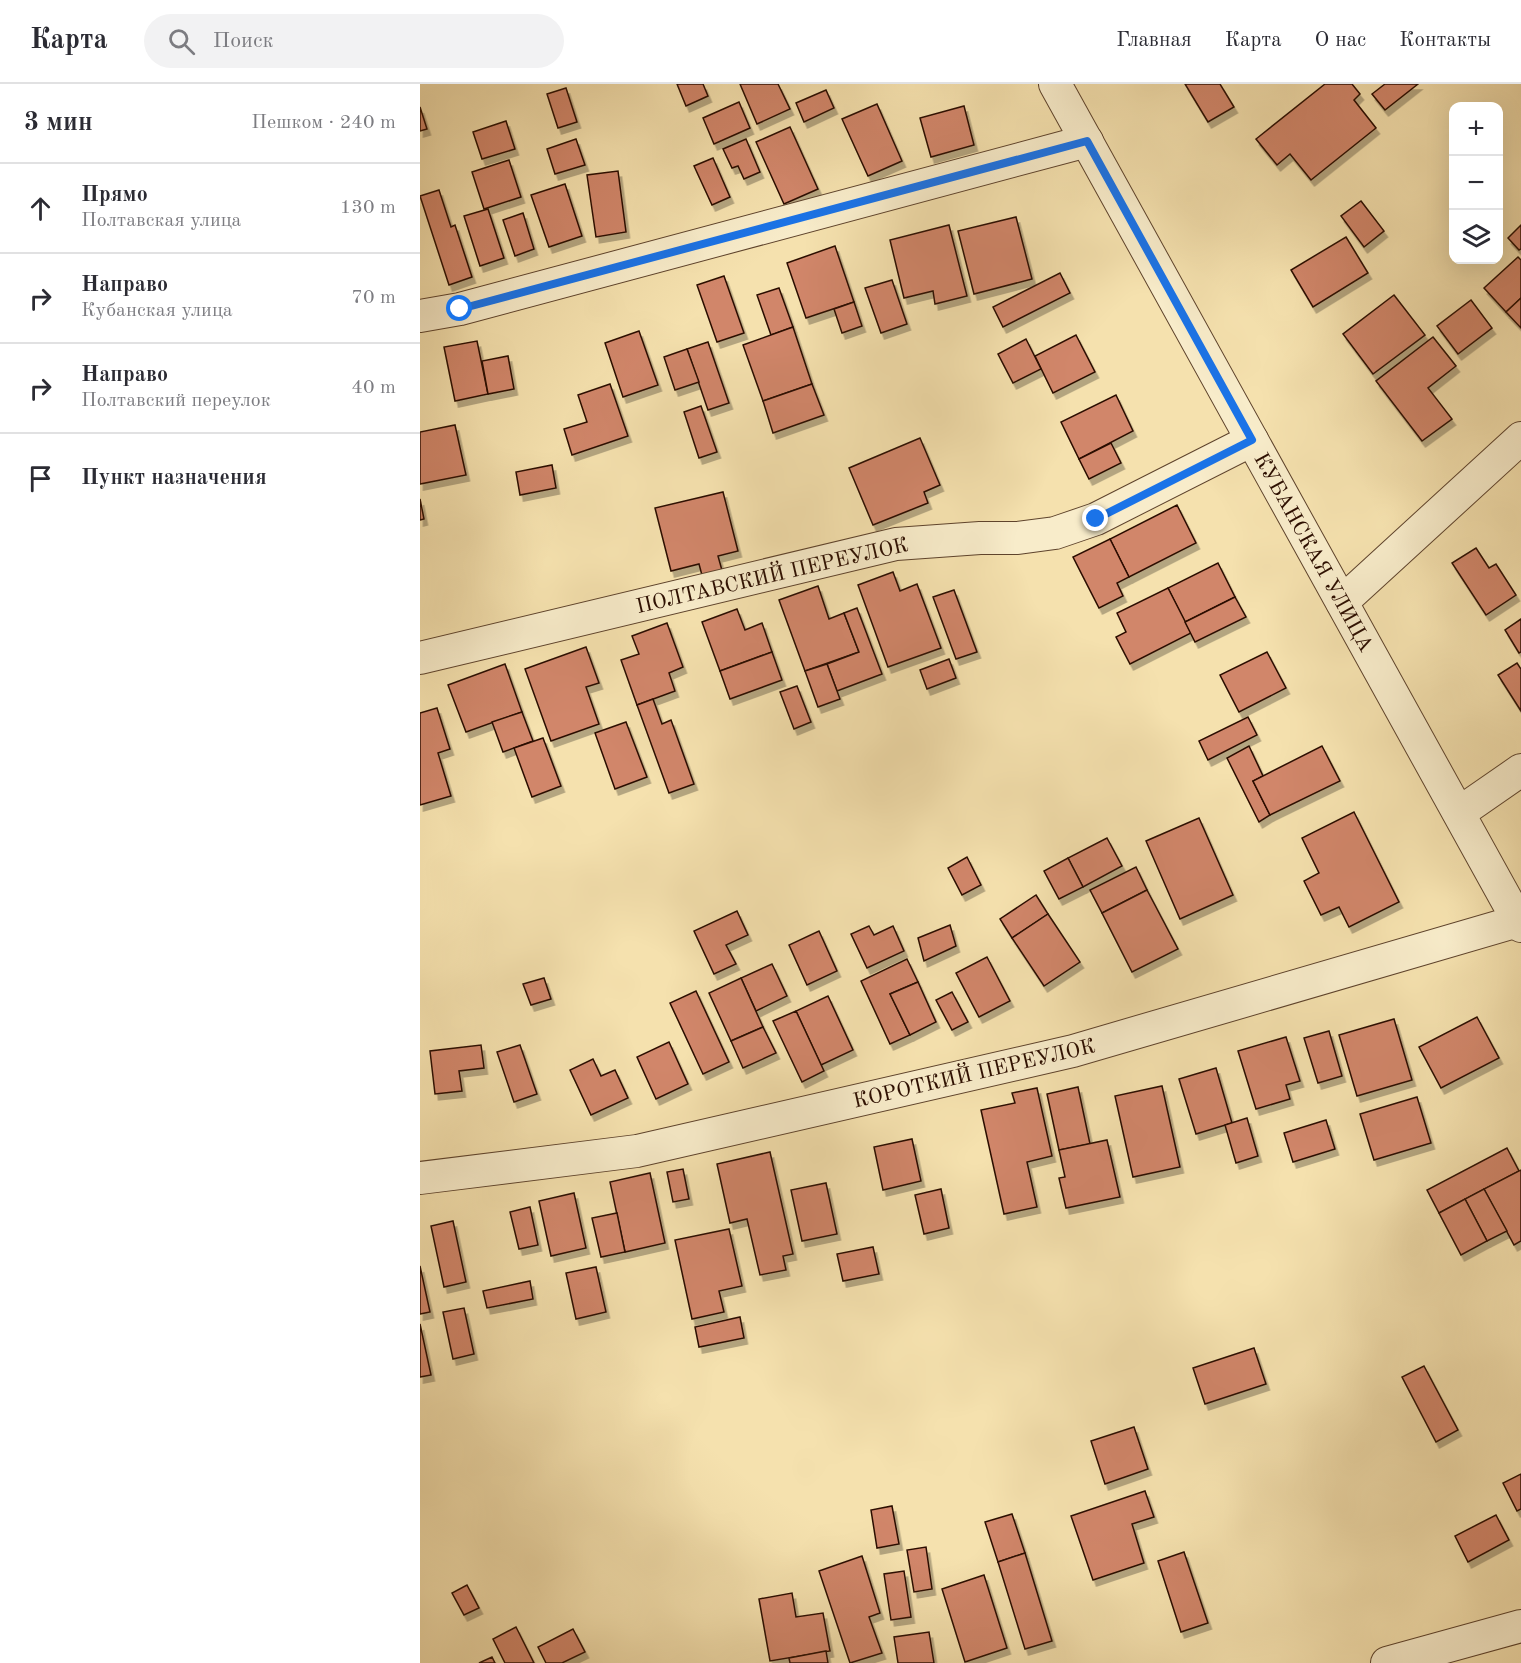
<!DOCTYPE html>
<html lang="ru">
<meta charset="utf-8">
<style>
body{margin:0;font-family:"Old Standard TT",serif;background:#f2f2f3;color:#2b2b33}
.controls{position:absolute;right:18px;top:18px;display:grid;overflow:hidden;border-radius:12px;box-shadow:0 6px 24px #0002}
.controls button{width:54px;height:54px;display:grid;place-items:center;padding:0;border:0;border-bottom:2px solid #e1e1e2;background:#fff;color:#2b2b33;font:30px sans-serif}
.stop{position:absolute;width:18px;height:18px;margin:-14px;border:4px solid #1a73e8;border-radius:50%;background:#fff}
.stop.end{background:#1a73e8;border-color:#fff;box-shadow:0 2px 6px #0008}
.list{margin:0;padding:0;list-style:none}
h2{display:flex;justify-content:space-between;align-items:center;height:78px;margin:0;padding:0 24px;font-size:26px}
h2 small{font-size:20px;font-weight:400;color:#7c7c81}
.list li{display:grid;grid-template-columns:39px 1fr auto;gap:18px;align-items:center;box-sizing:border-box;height:90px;padding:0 24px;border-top:2px solid #e1e1e2}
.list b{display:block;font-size:22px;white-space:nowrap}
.list p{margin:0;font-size:20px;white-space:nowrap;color:#7c7c81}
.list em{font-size:20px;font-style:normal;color:#7c7c81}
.icon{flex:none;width:33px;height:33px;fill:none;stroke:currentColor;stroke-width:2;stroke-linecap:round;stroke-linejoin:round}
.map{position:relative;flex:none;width:1101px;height:1579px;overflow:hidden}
header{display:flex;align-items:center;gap:36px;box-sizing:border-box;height:84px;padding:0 30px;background:#fff;border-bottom:2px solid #e1e1e2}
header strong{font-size:28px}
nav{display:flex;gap:33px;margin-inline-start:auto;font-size:21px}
.search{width:420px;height:54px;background:#f2f2f3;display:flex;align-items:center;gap:15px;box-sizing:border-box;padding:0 21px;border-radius:33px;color:#7c7c81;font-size:22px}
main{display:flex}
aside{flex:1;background:#fff}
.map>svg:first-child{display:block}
.building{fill:#d1866a;stroke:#2c0e00;stroke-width:1.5;filter:url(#shadow)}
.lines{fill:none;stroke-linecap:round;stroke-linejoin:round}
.minor-casing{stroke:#5e432c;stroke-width:34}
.minor{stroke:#f8ecca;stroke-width:32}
.route{stroke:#1a73e8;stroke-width:8}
.labels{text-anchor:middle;stroke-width:4.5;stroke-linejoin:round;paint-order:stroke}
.street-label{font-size:21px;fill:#2c0e00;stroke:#f8ecca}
</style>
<header>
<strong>Карта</strong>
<div class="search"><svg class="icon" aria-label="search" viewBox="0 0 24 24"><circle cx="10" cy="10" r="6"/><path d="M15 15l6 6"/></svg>Поиск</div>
<nav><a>Главная</a><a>Карта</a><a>О нас</a><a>Контакты</a></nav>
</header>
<main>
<aside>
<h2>3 мин<small>Пешком · 240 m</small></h2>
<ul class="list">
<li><svg class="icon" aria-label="ahead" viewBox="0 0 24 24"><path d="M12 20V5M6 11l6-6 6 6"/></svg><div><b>Прямо</b><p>Полтавская улица</p></div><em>130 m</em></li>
<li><svg class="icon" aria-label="right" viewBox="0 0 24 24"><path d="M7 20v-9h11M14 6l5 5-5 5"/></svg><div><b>Направо</b><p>Кубанская улица</p></div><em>70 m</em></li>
<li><svg class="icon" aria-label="right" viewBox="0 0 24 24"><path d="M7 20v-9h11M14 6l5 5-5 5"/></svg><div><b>Направо</b><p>Полтавский переулок</p></div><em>40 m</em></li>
<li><svg class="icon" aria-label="arrive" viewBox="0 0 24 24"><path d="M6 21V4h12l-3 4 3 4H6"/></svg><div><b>Пункт назначения</b></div></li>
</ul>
</aside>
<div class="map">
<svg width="1101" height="1579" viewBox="0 0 1101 1579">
<defs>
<filter id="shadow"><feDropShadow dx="3.5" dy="6" stdDeviation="0" flood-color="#0004"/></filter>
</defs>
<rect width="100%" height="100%" fill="#f5e1ae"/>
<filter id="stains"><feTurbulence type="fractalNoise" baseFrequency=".00333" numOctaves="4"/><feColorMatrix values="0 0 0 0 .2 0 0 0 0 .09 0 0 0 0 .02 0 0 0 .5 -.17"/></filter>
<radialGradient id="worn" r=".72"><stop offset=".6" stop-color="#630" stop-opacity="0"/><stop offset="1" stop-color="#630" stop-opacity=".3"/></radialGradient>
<!-- building -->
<g class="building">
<path d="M257 0H283L288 12 266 22Z"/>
<path d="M320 0H358L370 25 337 40Z"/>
<path d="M765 0H800L814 23 788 38Z"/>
<path d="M905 0H932L940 10 934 16 956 44 891 96 870 70 857 81 836 55Z"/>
<path d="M965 0H998L965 26 952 10Z"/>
<path d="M146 4 157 38 138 44 127 10Z"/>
<path d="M406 6 414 24 384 38 376 19Z"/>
<path d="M319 18 330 44 294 60 283 34Z"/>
<path d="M457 20 482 77 448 92 422 35Z"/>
<path d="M544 22 554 61 511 73 500 34Z"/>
<path d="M0 23 7 45 0 47Z"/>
<path d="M86 37 95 65 62 75 53 48Z"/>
<path d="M370 43 398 105 364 120 336 58Z"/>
<path d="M156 55 165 81 135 90 127 65Z"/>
<path d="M326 55 340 88 324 95 318 82 312 84 303 65Z"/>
<path d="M293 74 310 113 292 121 274 82Z"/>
<path d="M89 76 101 113 64 125 52 88Z"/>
<path d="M198 87 206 148 176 153 167 91Z"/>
<path d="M145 100 162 152 129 163 111 111Z"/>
<path d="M19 106 31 143 35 141 52 193 29 201 0 112Z"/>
<path d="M941 117 964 147 944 163 921 132Z"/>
<path d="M68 125 84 174 60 182 44 132Z"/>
<path d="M103 129 114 165 95 172 83 136Z"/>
<path d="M596 133 612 195 554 210 538 147Z"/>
<path d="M529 141 547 212 515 220 513 207 484 214 470 156Z"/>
<path d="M1101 141V165L1099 166 1088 154Z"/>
<path d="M926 153 948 189 893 223 871 186Z"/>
<path d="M415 162 434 218 386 234 367 179Z"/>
<path d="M1098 173 1101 176V214L1086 228 1064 204Z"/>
<path d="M640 189 650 209 583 243 573 223Z"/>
<path d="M304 192 324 249 297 258 277 201Z"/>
<path d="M472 196 487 240 461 249 445 204Z"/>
<path d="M359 204 373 243 351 251 337 211Z"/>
<path d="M974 211 1005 251 953 290 923 250Z"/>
<path d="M1101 214V244L1086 228Z"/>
<path d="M1051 216 1072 244 1038 270 1017 242Z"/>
<path d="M434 218 442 242 422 249 414 225Z"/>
<path d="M373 243 392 300 343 317 323 261Z"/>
<path d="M219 247 238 301 203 313 185 259Z"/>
<path d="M656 251 675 288 633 309 615 272Z"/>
<path d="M1013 253 1036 282 1008 304 1032 335 1002 357 956 297Z"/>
<path d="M606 255 621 285 593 299 578 270Z"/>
<path d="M57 257 68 310 35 317 24 263Z"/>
<path d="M288 258 309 319 288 326 267 265Z"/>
<path d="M267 265 279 298 255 306 244 273Z"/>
<path d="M88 272 94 305 68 310 62 277Z"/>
<path d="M190 300 208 352 152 371 144 345 167 338 158 311Z"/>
<path d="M392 300 404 331 353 349 343 317Z"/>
<path d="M696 311 713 347 659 375 641 338Z"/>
<path d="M281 322 297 368 279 374 264 328Z"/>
<path d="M35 341 46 391 0 400V348Z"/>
<path d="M500 354 520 401 504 408 508 419 453 441 429 384Z"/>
<path d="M691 359 701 379 669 395 659 375Z"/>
<path d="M132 381 136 404 100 411 96 388Z"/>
<path d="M303 408 318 467 298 472 303 490 283 495 279 480 251 487 235 424Z"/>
<path d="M0 415 4 435 0 436Z"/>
<path d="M757 421 776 459 709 493 690 455Z"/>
<path d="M690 455 709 493 697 499 703 512 679 524 653 473Z"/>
<path d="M1056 464 1069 484 1076 480 1096 511 1066 531 1032 479Z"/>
<path d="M798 479 815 513 765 538 748 504Z"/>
<path d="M473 488 480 507 497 500 521 564 468 583 438 501Z"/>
<path d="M398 502 409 535 424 529 439 568 385 587 359 516Z"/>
<path d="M748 504 771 549 710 580 696 553 706 548 697 529Z"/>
<path d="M534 506 557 568 536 575 513 513Z"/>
<path d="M815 513 826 533 775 558 765 538Z"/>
<path d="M437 524 462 590 417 607 407 580 439 568 424 529Z"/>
<path d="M317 525 325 546 342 539 352 568 300 587 282 538Z"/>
<path d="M1101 535V568L1099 569 1085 546Z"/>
<path d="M247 539 263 583 249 589 255 607 217 621 201 576 219 570 212 552Z"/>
<path d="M166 563 179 599 166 603 179 640 131 657 105 585Z"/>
<path d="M352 568 362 596 310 615 300 587Z"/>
<path d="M847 568 866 604 819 628 800 591Z"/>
<path d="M529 575 536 594 507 605 500 586Z"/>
<path d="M1097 579 1101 585V627L1078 591Z"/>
<path d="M85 580 102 628 46 648 28 601Z"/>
<path d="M407 580 420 615 398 623 385 587Z"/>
<path d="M377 602 391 638 374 645 360 608Z"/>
<path d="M233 615 242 640 251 636 274 700 249 709 217 621Z"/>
<path d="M17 624 30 665 18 669 31 712 0 721V629Z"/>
<path d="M102 628 113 657 83 668 72 638Z"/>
<path d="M828 633 837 651 788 676 779 657Z"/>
<path d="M206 638 227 693 195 705 175 649Z"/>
<path d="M123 654 141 702 112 713 94 664Z"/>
<path d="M829 662 843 692 833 697 850 731 839 738 807 674Z"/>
<path d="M902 662 920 697 850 731 833 697Z"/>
<path d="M934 728 979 818 929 843 919 823 901 831 884 797 899 789 882 754Z"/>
<path d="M779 734 813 811 760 835 726 757Z"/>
<path d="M687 754 702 782 663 803 648 774Z"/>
<path d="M547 773 561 801 542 811 528 784Z"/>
<path d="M648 774 663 803 639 815 624 787Z"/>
<path d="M716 783 727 806 682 829 670 806Z"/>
<path d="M727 806 758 865 712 888 682 829Z"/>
<path d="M616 811 628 830 592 854 580 835Z"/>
<path d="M317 827 328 851 306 861 316 880 294 890 274 847Z"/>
<path d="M628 830 660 878 624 902 592 854Z"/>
<path d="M530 841 536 862 504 877 498 854Z"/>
<path d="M449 842 454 851 473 842 484 867 447 884 431 850Z"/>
<path d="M399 847 417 887 387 901 369 861Z"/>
<path d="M567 873 590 917 559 933 536 889Z"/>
<path d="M487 875 498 898 470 910 490 951 470 960 441 897Z"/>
<path d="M352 880 367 912 336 927 321 894Z"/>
<path d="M124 894 131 915 111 921 103 900Z"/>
<path d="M321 894 343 943 311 957 289 909Z"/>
<path d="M498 898 516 938 490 951 470 910Z"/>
<path d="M276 907 309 978 283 990 250 919Z"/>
<path d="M532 908 548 938 532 946 516 916Z"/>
<path d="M408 912 433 966 401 981 376 927Z"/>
<path d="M376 927 404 987 382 998 353 937Z"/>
<path d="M1057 933 1079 974 1021 1004 999 963Z"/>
<path d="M974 935 992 996 937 1012 919 951Z"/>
<path d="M343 943 356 969 323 984 311 957Z"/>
<path d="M909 947 922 992 898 999 884 954Z"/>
<path d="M866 953 880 997 866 1001 870 1015 836 1025 818 967Z"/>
<path d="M249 958 268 1000 236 1015 217 973Z"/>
<path d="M61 961 64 984 39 987 42 1007 15 1010 10 967Z"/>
<path d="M100 961 117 1010 94 1018 77 968Z"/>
<path d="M173 975 181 992 195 986 208 1014 171 1031 150 986Z"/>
<path d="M796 984 812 1039 776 1050 759 995Z"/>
<path d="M742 1002 760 1083 713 1093 695 1012Z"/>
<path d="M658 1003 670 1060 639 1066 627 1010Z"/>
<path d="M617 1004 632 1072 607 1078 617 1123 584 1130 561 1026 595 1019 592 1009Z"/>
<path d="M997 1013 1011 1059 954 1076 940 1030Z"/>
<path d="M827 1034 838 1072 816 1079 805 1041Z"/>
<path d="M906 1036 915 1065 873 1078 864 1049Z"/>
<path d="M492 1055 501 1097 463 1106 454 1063Z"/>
<path d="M687 1056 700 1113 646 1124 639 1094 645 1093 639 1066Z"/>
<path d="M1087 1064 1099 1087 1019 1129 1007 1106Z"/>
<path d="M350 1068 373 1170 363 1172 366 1186 340 1191 327 1135 310 1139 297 1080Z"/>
<path d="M263 1085 269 1115 253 1118 247 1088Z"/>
<path d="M1101 1086V1157L1094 1161 1064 1105Z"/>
<path d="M230 1089 245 1159 205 1168 190 1098Z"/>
<path d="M406 1099 417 1150 382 1157 371 1106Z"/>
<path d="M521 1105 529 1144 504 1150 495 1111Z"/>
<path d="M1064 1105 1087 1147 1067 1157 1045 1115Z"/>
<path d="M154 1109 166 1164 131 1172 119 1117Z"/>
<path d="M1045 1115 1067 1157 1041 1171 1019 1129Z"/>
<path d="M110 1123 118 1161 99 1165 90 1128Z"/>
<path d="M197 1129 205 1168 181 1173 172 1134Z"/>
<path d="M33 1137 46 1198 24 1203 11 1142Z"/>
<path d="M309 1145 322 1202 299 1207 304 1228 272 1235 255 1156Z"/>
<path d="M453 1163 459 1190 423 1197 417 1170Z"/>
<path d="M0 1182 10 1228 0 1230Z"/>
<path d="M176 1183 186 1228 156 1235 146 1189Z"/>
<path d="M110 1197 113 1215 67 1224 63 1207Z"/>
<path d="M44 1224 54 1270 33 1275 23 1228Z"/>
<path d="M320 1233 324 1254 279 1263 275 1243Z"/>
<path d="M0 1240 11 1291 0 1293Z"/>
<path d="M834 1264 846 1300 785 1320 773 1284Z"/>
<path d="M1004 1282 1038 1346 1016 1358 982 1293Z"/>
<path d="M714 1343 728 1385 685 1400 671 1357Z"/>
<path d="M1101 1390V1425L1097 1427 1083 1399Z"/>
<path d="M725 1407 734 1433 712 1440 724 1479 673 1496 651 1432Z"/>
<path d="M472 1422 479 1460 457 1464 451 1426Z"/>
<path d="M592 1430 605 1469 578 1478 565 1438Z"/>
<path d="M1076 1431 1089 1456 1048 1478 1035 1452Z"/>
<path d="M506 1463 512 1505 494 1508 487 1466Z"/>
<path d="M764 1468 788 1539 761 1548 738 1477Z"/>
<path d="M605 1469 632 1557 605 1565 578 1478Z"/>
<path d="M442 1472 460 1529 449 1533 462 1569 430 1579 399 1487Z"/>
<path d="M484 1487 491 1533 471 1536 464 1490Z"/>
<path d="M564 1491 587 1564 545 1578 522 1505Z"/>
<path d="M47 1501 59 1524 44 1531 32 1509Z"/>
<path d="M372 1509 376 1533 403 1529 410 1567 350 1577 339 1515Z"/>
<path d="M96 1543 114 1579H85L73 1555Z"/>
<path d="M153 1545 165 1568 142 1579H126L118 1563Z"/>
<path d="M509 1548 514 1579H478L474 1553Z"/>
<path d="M406 1567 408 1579H370L369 1574Z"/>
<path d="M72 1573 75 1579H59Z"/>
</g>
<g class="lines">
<defs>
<g id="minor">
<path d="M635 0 1101 842"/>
<path d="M0 232 40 225 667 57"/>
<path d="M922 518 1101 354"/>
<path d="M0 574 476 460 560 454H598L635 449 676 435 832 356"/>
<path d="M1039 729 1101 686"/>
<path d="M0 1094 217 1067 653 967 1098 837"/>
<path d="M967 1579 1101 1542"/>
</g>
</defs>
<!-- minor casing -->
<use href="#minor" class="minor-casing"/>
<!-- minor -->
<use href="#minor" class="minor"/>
</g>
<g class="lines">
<!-- route -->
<path class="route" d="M40 225 667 57 832 356 676 435"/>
</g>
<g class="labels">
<!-- street labels -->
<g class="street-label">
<text transform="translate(894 468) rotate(61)" y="7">КУБАНСКАЯ УЛИЦА</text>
<text transform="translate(352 491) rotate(-13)" y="7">ПОЛТАВСКИЙ ПЕРЕУЛОК</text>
<text transform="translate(554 989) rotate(-13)" y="7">КОРОТКИЙ ПЕРЕУЛОК</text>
</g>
</g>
<rect width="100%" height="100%" filter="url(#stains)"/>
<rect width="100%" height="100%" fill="url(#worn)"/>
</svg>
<div class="controls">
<button>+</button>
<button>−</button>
<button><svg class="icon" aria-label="layers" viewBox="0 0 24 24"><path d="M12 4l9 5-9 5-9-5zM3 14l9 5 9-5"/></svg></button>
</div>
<div class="stop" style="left:40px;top:225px"></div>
<div class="stop end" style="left:676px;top:435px"></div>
</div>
</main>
